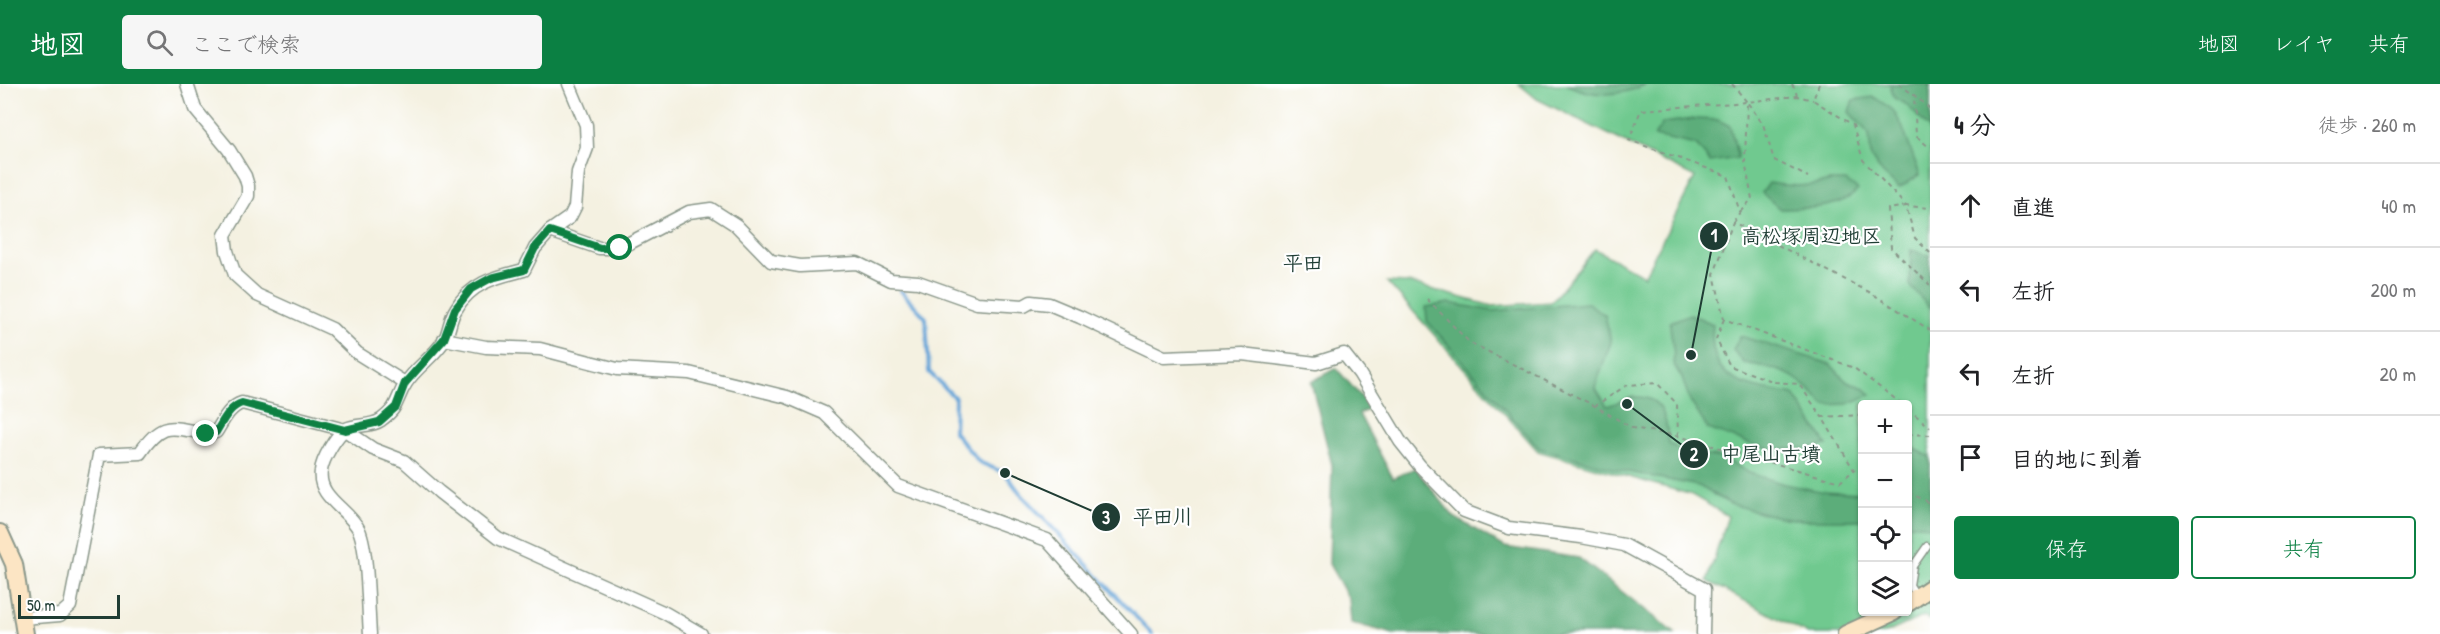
<!DOCTYPE html>
<html lang="ja">
<meta charset="utf-8">
<style>
body{margin:0;font-family:"Patrick Hand","Klee One",sans-serif;background:#f6f6f6;color:#202124}
.controls{position:absolute;right:18px;bottom:18px;display:grid;overflow:hidden;border-radius:6px;box-shadow:0 2px 4px #0004}
.controls button{width:54px;height:54px;display:grid;place-items:center;padding:0;border:0;border-bottom:2px solid #e0e0e0;background:#fff;color:#202124;font:30px sans-serif}
.scale{position:absolute;left:18px;bottom:15px;width:102px;box-sizing:border-box;padding-left:6px;border:3px solid #1f3d34;border-top:0;font-size:16px;line-height:21px;white-space:nowrap;color:#1f3d34;-webkit-text-stroke:4px #fff;paint-order:stroke}
.stop{position:absolute;width:18px;height:18px;margin:-14px;border:4px solid #0b8043;border-radius:50%;background:#fff}
.stop.end{background:#0b8043;border-color:#fff;box-shadow:0 2px 6px #0008}
.list{margin:0;padding:0;list-style:none}
h2{display:flex;justify-content:space-between;align-items:center;height:78px;margin:0;padding:0 24px;font-size:26px}
h2 small{font-size:20px;font-weight:400;color:#757577}
.list li{display:grid;grid-template-columns:39px 1fr auto;gap:18px;align-items:center;box-sizing:border-box;height:84px;padding:0 24px;border-top:2px solid #e0e0e0}
.list b{display:block;font-size:22px;white-space:nowrap}
.list em{font-size:20px;font-style:normal;color:#757577}
.actions{display:flex;gap:12px;padding:18px 24px}
.actions a{flex:1;padding:14px 0;border:2px solid #0b8043;border-radius:6px;text-align:center;font-size:21px;color:#0b8043}
.actions .main{background:#0b8043;color:#fff}
.icon{flex:none;width:33px;height:33px;fill:none;stroke:currentColor;stroke-width:2;stroke-linecap:round;stroke-linejoin:round}
.map{position:relative;flex:none;width:1930px;height:550px;overflow:hidden}
header{display:flex;align-items:center;gap:36px;box-sizing:border-box;height:84px;padding:0 30px;background:#0b8043;color:#fff}
header strong{font-size:28px}
nav{display:flex;gap:33px;margin-inline-start:auto;font-size:21px}
.search{width:420px;height:54px;background:#f6f6f6;display:flex;align-items:center;gap:15px;box-sizing:border-box;padding:0 21px;border-radius:6px;color:#757577;font-size:22px}
main{display:flex}
aside{flex:1;background:#fff}
.map>svg:first-child{display:block}
.green{fill:#70c98f;stroke:#488362;stroke-width:1.5;fill-rule:evenodd}
.forest{fill:#5cad7a;stroke:#3e7557;stroke-width:1.5}
.lines{fill:none;stroke-linecap:round;stroke-linejoin:round}
.stream{stroke:#65a5d8;stroke-width:4}
.lane-casing{stroke:#8a978a;stroke-width:9}
.street-casing{stroke:#8a978a;stroke-width:15}
.secondary-casing{stroke:#8a978a;stroke-width:20}
.path{stroke:#8a978a;stroke-width:2;stroke-dasharray:4.5 4.5;stroke-linecap:butt}
.lane{stroke:#fff;stroke-width:6}
.street{stroke:#fff;stroke-width:12}
.secondary{stroke:#fce5c4;stroke-width:16}
.route{stroke:#0b8043;stroke-width:8}
.labels{text-anchor:middle;stroke-width:4.5;stroke-linejoin:round;paint-order:stroke}
.neighbourhood-label{font-size:20px;font-weight:bold;fill:#1f3d34;stroke:#fff}
.leader{fill:none;stroke:#1f3d34;stroke-width:2}
.callout-dot{fill:#1f3d34;stroke:#fff;stroke-width:2}
.mark-label{font-size:18px;text-anchor:middle;font-weight:bold;fill:#fff}
.callout-label{font-size:20px;text-anchor:middle;font-weight:bold;fill:#1f3d34;stroke:#fff;stroke-width:4.5;stroke-linejoin:round;paint-order:stroke}
</style>
<header>
<strong>地図</strong>
<div class="search"><svg class="icon" aria-label="search" viewBox="0 0 24 24"><circle cx="10" cy="10" r="6"/><path d="M15 15l6 6"/></svg>ここで検索</div>
<nav><a>地図</a><a>レイヤ</a><a>共有</a></nav>
</header>
<main>
<div class="map">
<svg width="1930" height="550" viewBox="0 0 1930 550">
<rect width="100%" height="100%" fill="#fff"/>
<filter id="ink" filterUnits="userSpaceOnUse"><feTurbulence type="fractalNoise" baseFrequency=".0167" numOctaves="2"/><feDisplacementMap in="SourceGraphic" scale="12" xChannelSelector="R" yChannelSelector="G"/><feConvolveMatrix kernelMatrix="1 2 1 2 8 2 1 2 1" color-interpolation-filters="sRGB"/></filter>
<filter id="wash" filterUnits="userSpaceOnUse"><feTurbulence type="fractalNoise" baseFrequency=".008" numOctaves="4" result="noise"/><feDisplacementMap in="SourceGraphic" scale="24" xChannelSelector="R" yChannelSelector="G"/><feGaussianBlur stdDeviation="1.35" result="paint"/><feColorMatrix in="noise" values="0 0 0 0 0 0 0 0 0 0 0 0 0 0 0 0 0 1.4 0 .05"/><feComposite in="paint" operator="in"/></filter>
<g filter="url(#wash)">
<rect width="100%" height="100%" fill="#f4f1e1"/>
<!-- green -->
<path class="green" d="M1519 0H1930V536L1924 532 1884 550H1808L1707 497 1728 432 1692 411 1538 367 1387 198 1409 199 1492 222 1551 218 1595 165 1644 192 1695 93 1537 15ZM1862 320H1908V528H1862Z"/>
<!-- forest -->
<g class="forest">
<path d="M1566 0H1647C1621 12 1593 14 1566 0Z"/>
<path d="M1890 0H1930V68L1929 44 1906 20 1894 14Z"/>
<path d="M1874 13 1893 26 1902 42 1920 91 1899 104 1883 90 1871 73 1869 50 1849 28 1853 16Z"/>
<path d="M1694 35 1718 36 1730 42 1738 74 1710 78 1696 61 1654 52 1663 39Z"/>
<path d="M1830 97H1846L1858 106C1840 126 1806 124 1780 125L1762 109 1769 99C1791 103 1808 103 1830 97Z"/>
<path d="M1911 166 1930 172V225L1910 201Z"/>
<path d="M1449 219 1493 227 1588 219 1605 231 1611 258 1595 303 1607 322C1615 320 1626 314 1634 313 1666 312 1666 337 1669 360L1688 369 1724 374 1749 389 1784 400 1820 407 1862 409V436H1804L1778 433 1730 420 1699 402 1618 386 1539 364 1427 237 1426 223Z"/>
<path d="M1690 230 1713 240C1706 300 1748 303 1794 311L1827 361 1804 365H1771L1753 361 1708 345 1690 317 1682 294 1673 279C1676 266 1670 253 1670 238Z"/>
<path d="M1740 252 1830 280 1845 296 1864 304 1871 311 1847 320 1824 321C1797 290 1784 285 1744 279L1733 266Z"/>
<path d="M1336 284 1371 324 1359 330 1393 394 1415 384 1454 433 1505 463 1579 474 1676 550H1394L1351 539 1349 515 1329 480 1332 381 1311 298Z"/>
<path d="M1908 361 1930 373V442L1908 440Z"/>
</g>
<g class="lines">
<!-- stream -->
<path class="stream" d="M900 206 926 234 929 288 955 314 954 348 979 378 1005 389 1020 409 1152 550"/>
</g>
</g>
<g filter="url(#ink)">
<g class="lines">
<defs>
<path id="lane" d="M1917 512 1910 501 1913 482 1927 462"/>
<g id="street">
<path d="M187 0 195 25 229 66 245 92 248 102V112L225 151 227 167 235 191 257 211 332 245 357 269 405 299"/>
<path d="M550 147 599 164H620L689 128 711 125 736 141 771 177 800 182 857 179 891 196 918 198 977 219 1024 222 1031 218 1049 220 1080 233 1164 273 1242 270 1316 279 1344 270 1359 289 1400 357 1420 382 1464 427 1509 444 1581 453 1624 461 1704 505 1703 550"/>
<path d="M444 255 486 263 540 265 617 285 689 289 787 313 824 329 898 402 1047 456 1131 550"/>
<path d="M23 534 60 531 70 522 99 371 140 369C168 327 178 352 216 348 223 337 229 323 242 319L345 346 373 365 404 377 439 408 498 454 665 529 701 550"/>
<path d="M370 550C368 526 368 466 359 446 349 425 317 414 321 387 322 376 336 351 346 345 356 340 371 343 381 336 400 322 395 316 406 299 416 283 435 272 445 255 450 245 450 234 456 225 471 198 497 193 524 186L535 164 550 147 570 133 575 123 578 88 587 64 586 41 569 0"/>
</g>
<g id="secondary">
<path d="M0 449 14 480 25 550"/>
<path d="M1908 519 1930 504"/>
<path d="M1846 550 1894 528"/>
</g>
</defs>
<!-- lane casing -->
<use href="#lane" class="lane-casing"/>
<!-- street casing -->
<use href="#street" class="street-casing"/>
<!-- secondary casing -->
<use href="#secondary" class="secondary-casing"/>
<!-- path -->
<g class="path">
<path d="M1732 0 1747 18"/>
<path d="M1792 0 1797 11"/>
<path d="M1819 0 1813 16 1853 41 1863 76 1906 122 1930 124"/>
<path d="M1899 0 1914 11"/>
<path d="M1930 25 1914 11 1916 52 1930 64"/>
<path d="M1740 128 1752 115 1745 77 1747 18 1763 40 1774 76 1808 93"/>
<path d="M1733 138 1740 128 1728 92 1629 56 1641 26 1747 18 1797 12 1813 16"/>
<path d="M1930 169 1915 154 1906 122 1888 125 1891 164 1930 201"/>
<path d="M1427 215 1469 258 1595 322"/>
<path d="M1724 235 1716 255 1730 282 1775 298 1799 300 1822 333"/>
<path d="M1902 320 1854 284 1724 235 1714 190 1733 138 1871 209 1930 246"/>
<path d="M1908 325 1930 343"/>
<path d="M1862 331 1822 333 1854 386 1862 390"/>
<path d="M1908 350 1930 351"/>
<path d="M1678 352 1677 320 1657 299 1627 301 1595 322 1632 344 1678 352 1840 398 1854 386"/>
<path d="M1908 409 1925 416 1930 421"/>
</g>
<!-- lane -->
<use href="#lane" class="lane"/>
<!-- street -->
<use href="#street" class="street"/>
<!-- secondary -->
<use href="#secondary" class="secondary"/>
</g>
</g>
<g class="lines" filter="url(#ink)">
<!-- route -->
<path class="route" d="M206 350 216 348C223 337 229 323 242 319L345 346 379 338 396 323 405 299 444 255 455 225 471 205 491 194 524 186 535 164 550 147 600 164H620"/>
</g>
<g class="labels">
<!-- neighbourhood labels -->
<g class="neighbourhood-label">
<text x="1303" y="186">平田</text>
</g>
</g>
<!-- callouts -->
<path class="leader" d="M1691 271L1714 152M1627 320L1694 370M1005 389L1106 433"/>
<g class="callout-dot">
<circle cx="1691" cy="271" r="6"/>
<circle cx="1627" cy="320" r="6"/>
<circle cx="1005" cy="389" r="6"/>
<circle cx="1714" cy="152" r="15"/>
<circle cx="1694" cy="370" r="15"/>
<circle cx="1106" cy="433" r="15"/>
</g>
<g class="mark-label">
<text x="1714" y="158">1</text>
<text x="1694" y="377">2</text>
<text x="1106" y="440">3</text>
</g>
<g class="callout-label">
<text x="1811" y="159">高松塚周辺地区</text>
<text x="1771" y="377">中尾山古墳</text>
<text x="1163" y="440">平田川</text>
</g>
</svg>
<div class="controls">
<button>+</button>
<button>−</button>
<button><svg class="icon" aria-label="locate" viewBox="0 0 24 24"><circle cx="12" cy="12" r="6"/><path d="M12 2v4M12 18v4M2 12h4M18 12h4"/></svg></button>
<button><svg class="icon" aria-label="layers" viewBox="0 0 24 24"><path d="M12 4l9 5-9 5-9-5zM3 14l9 5 9-5"/></svg></button>
</div>
<div class="scale">50 m</div>
<div class="stop" style="left:620px;top:164px"></div>
<div class="stop end" style="left:206px;top:350px"></div>
</div>
<aside>
<h2>4 分<small>徒歩 · 260 m</small></h2>
<ul class="list">
<li><svg class="icon" aria-label="ahead" viewBox="0 0 24 24"><path d="M12 20V5M6 11l6-6 6 6"/></svg><div><b>直進</b></div><em>40 m</em></li>
<li><svg class="icon" aria-label="left" viewBox="0 0 24 24"><path d="M17 20v-9H6M10 6l-5 5 5 5"/></svg><div><b>左折</b></div><em>200 m</em></li>
<li><svg class="icon" aria-label="left" viewBox="0 0 24 24"><path d="M17 20v-9H6M10 6l-5 5 5 5"/></svg><div><b>左折</b></div><em>20 m</em></li>
<li><svg class="icon" aria-label="arrive" viewBox="0 0 24 24"><path d="M6 21V4h12l-3 4 3 4H6"/></svg><div><b>目的地に到着</b></div></li>
</ul>
<div class="actions"><a class="main">保存</a><a>共有</a></div>
</aside>
</main>
